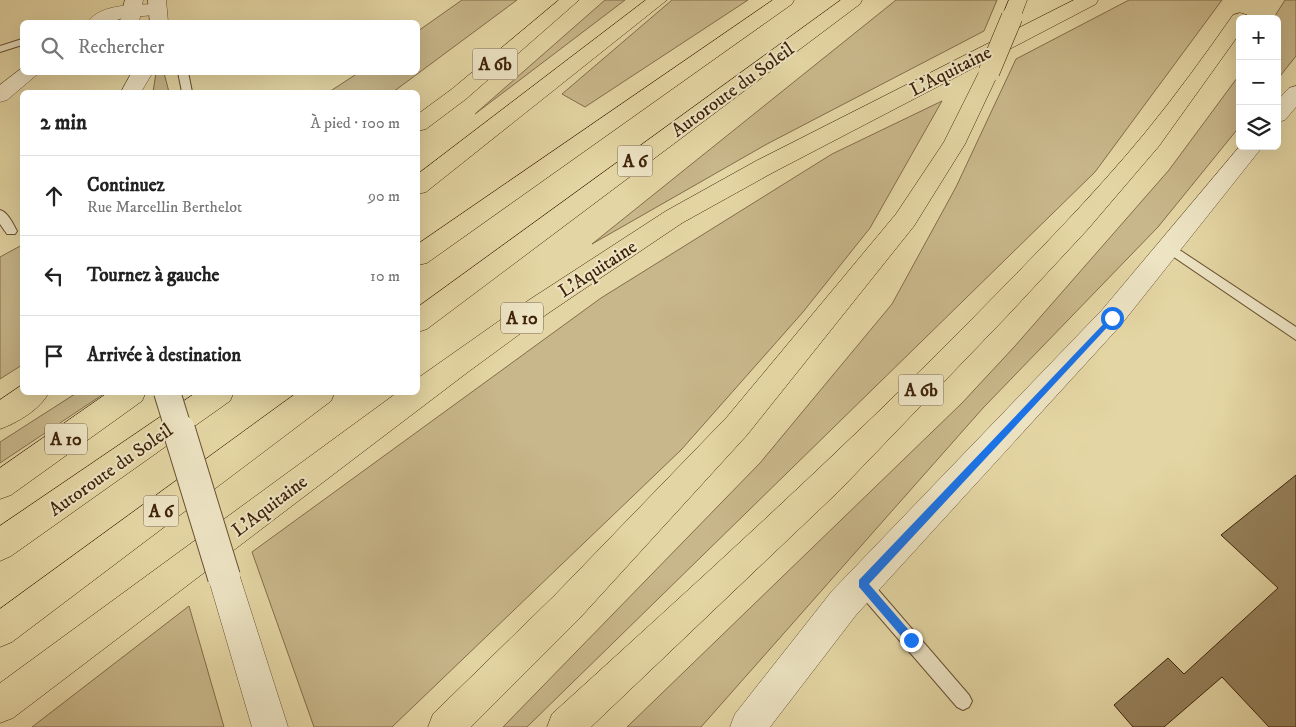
<!DOCTYPE html>
<html lang="fr">
<meta charset="utf-8">
<style>
body{margin:0;font-family:"IM FELL DW Pica",serif;background:#f6f6f6;color:#222}
.controls{position:absolute;right:15px;top:15px;display:grid;overflow:hidden;border-radius:8px;box-shadow:0 5px 20px #0002}
.controls button{width:45px;height:45px;display:grid;place-items:center;padding:0;border:0;border-bottom:1px solid #e0e0e0;background:#fff;color:#222;font:25px sans-serif}
.stop{position:absolute;width:15px;height:15px;margin:-11px;border:4px solid #1a73e8;border-radius:50%;background:#fff}
.stop.end{background:#1a73e8;border-color:#fff;box-shadow:0 1px 5px #0008}
.list{margin:0;padding:0;list-style:none}
h2{display:flex;justify-content:space-between;align-items:center;height:65px;margin:0;padding:0 20px;font-size:21px}
h2 small{font-size:16px;font-weight:400;color:#767676}
.list li{display:grid;grid-template-columns:32px 1fr auto;gap:15px;align-items:center;box-sizing:border-box;height:80px;padding:0 20px;border-top:1px solid #e0e0e0}
.list b{display:block;font-size:19px;white-space:nowrap}
.list p{margin:0;font-size:16px;white-space:nowrap;color:#767676}
.list em{font-size:16px;font-style:normal;color:#767676}
.icon{flex:none;width:28px;height:28px;fill:none;stroke:currentColor;stroke-width:2;stroke-linecap:round;stroke-linejoin:round}
.map{position:relative;flex:none;width:1296px;height:727px;overflow:hidden}
.search{position:absolute;background:#fff;box-shadow:0 5px 20px #0002;left:20px;top:20px;width:400px;height:55px;display:flex;align-items:center;gap:12px;box-sizing:border-box;padding:0 18px;border-radius:8px;color:#767676;font-size:19px}
.panel{position:absolute;background:#fff;box-shadow:0 5px 20px #0002;left:20px;top:90px;width:400px;height:305px;border-radius:8px}
.map>svg:first-child{display:block}
.green{fill:#c8b78a;stroke:#846c4a}
.building{fill:#95805a;stroke:#3f2209}
.lines{fill:none;stroke-linecap:round;stroke-linejoin:round}
.service-casing{stroke:#684f30;stroke-width:2}
.minor-casing{stroke:#684f30;stroke-width:1}
.tertiary-casing{stroke:#684f30;stroke-width:1}
.motorway-casing{stroke:#3f2209;stroke-width:1}
.service{fill:#ede4c4;fill-rule:evenodd}
.minor{fill:#ede4c4;fill-rule:evenodd}
.tertiary{fill:#ede4c4;fill-rule:evenodd}
.motorway{fill:#e4d6a4;fill-rule:evenodd}
.tertiary-bridge-far1-casing{stroke:#684f30;stroke-width:28;stroke-linecap:butt}
.tertiary-bridge-casing{stroke:#684f30;stroke-width:34;stroke-linecap:butt}
.motorway-bridge-casing{stroke:#3f2209;stroke-width:22;stroke-linecap:butt}
.tertiary-bridge-far1{stroke:#ede4c4;stroke-width:26}
.tertiary-bridge{stroke:#ede4c4;stroke-width:32}
.motorway-bridge{stroke:#e4d6a4;stroke-width:21}
.route{fill:#1a73e8}
.labels{text-anchor:middle;stroke-width:4;stroke-linejoin:round;paint-order:stroke}
.shield{fill:#ede4c4;stroke:#735c41;stroke-width:1}
.shield-label{font-size:18px;font-weight:bold;fill:#3f2209}
.street-label{font-size:19px;fill:#3f2209;stroke:#ede4c4}
</style>
<div class="map">
<svg width="1296" height="727" viewBox="0 0 1296 727">
<rect width="100%" height="100%" fill="#e4d6a4"/>
<filter id="stains"><feTurbulence type="fractalNoise" baseFrequency=".004" numOctaves="4"/><feColorMatrix values="0 0 0 0 .2 0 0 0 0 .09 0 0 0 0 .02 0 0 0 .5 -.17"/></filter>
<radialGradient id="worn" r=".72"><stop offset=".6" stop-color="#630" stop-opacity="0"/><stop offset="1" stop-color="#630" stop-opacity=".3"/></radialGradient>
<!-- green -->
<g class="green">
<path d="M462 0H517L393 92H329L358 73 418 72V31Z"/>
<path d="M605 0H625L475 114Z"/>
<path d="M672 0H748L585 107 562 94Z"/>
<path d="M896 0H997L984 31 767 144 592 244Z"/>
<path d="M1129 0H1222L1095 172 527 727H503L760 463 892 304 956 187 1016 59Z"/>
<path d="M1285 0H1296V56L1277 80V19H1273Z"/>
<path d="M156 73H164L169 92H153Z"/>
<path d="M1240 74V126L1158 227 983 408 701 727H627L962 403 1015 346 1169 170Z"/>
<path d="M942 101 870 228 803 312 681 450 392 727H314L252 552 601 298 832 154Z"/>
<path d="M22 245V365L0 379V257Z"/>
<path d="M78 392 105 393 0 463V442Z"/>
<path d="M189 606 224 727H32Z"/>
</g>
<!-- building -->
<path class="building" d="M1296 475V727H1269L1222 677 1164 727H1133L1114 705 1168 658 1184 674 1278 588 1221 535Z"/>
<g class="lines">
<defs>
<g id="service">
<path d="M22 39V45L0 52V46Z"/>
<path d="M178 72H188L192 92H182Z"/>
<path d="M0 210C8 212 13 224 17 231L15 234H7L0 224Z"/>
<path d="M1169 243 1296 327V340L1165 251 1163 248 1165 245Z"/>
<path d="M862 576 868 578 969 695 972 701 969 707 963 710 957 707 856 590 854 584 856 578Z"/>
</g>
<g id="minor">
<path d="M157 4 164 6 167 10 164 14 122 18 112 22H88C101 3 137 5 157 4Z"/>
<path d="M22 68V72H40L7 100 0 102V85Z"/>
</g>
<g id="tertiary">
<path d="M125 0H143L139 22H120Z"/>
<path d="M148 0H166L168 22H150Z"/>
<path d="M132 72H153L141 92H121Z"/>
<path d="M1296 86V107L1285 120 1277 122V101L1289 88Z"/>
<path d="M1240 146H1263L1120 326 856 615 770 727H730L735 714 832 591 1102 310Z"/>
<path d="M224 561 236 565 240 577 288 727H252L208 577 212 565Z"/>
</g>
<g id="motorway">
<path d="M559 0H579L466 99 426 129 418 131V114L452 89Z"/>
<path d="M646 0H667L426 192 418 194V174Z"/>
<path d="M773 0H794L792 4 427 263 418 265V244Z"/>
<path d="M841 0H862L860 4 427 329 418 332V307Z"/>
<path d="M1009 0H1027L1019 21 1012 23 1005 21 1002 17Z"/>
<path d="M1074 0H1098L1096 4 772 173 682 223 547 314 468 372 13 718 0 723V683L398 392H418V378L529 300 666 211 756 161Z"/>
<path d="M1240 13 1247 15 1249 19H1240V33L1159 146 1088 229 1009 314 839 491 591 727H547L552 714C695 584 839 454 974 317 1033 257 1092 197 1145 133 1176 95 1205 55 1233 15Z"/>
<path d="M989 65 996 67 999 72 965 144 914 226 747 435 578 620 471 727H428L433 714 554 596 727 417 896 214 944 142 979 72 982 67Z"/>
<path d="M22 385V392H49C41 409 17 423 0 429V400Z"/>
<path d="M109 392H146L142 401 11 495 0 499V468Z"/>
<path d="M197 392H234L230 401 11 556 0 561V526Z"/>
<path d="M298 392H335L331 401 12 642 0 647V609Z"/>
</g>
</defs>
<!-- service casing -->
<use href="#service" class="service-casing"/>
<!-- minor casing -->
<use href="#minor" class="minor-casing"/>
<!-- tertiary casing -->
<use href="#tertiary" class="tertiary-casing"/>
<!-- motorway casing -->
<use href="#motorway" class="motorway-casing"/>
<!-- service -->
<use href="#service" class="service"/>
<!-- minor -->
<use href="#minor" class="minor"/>
<!-- tertiary -->
<use href="#tertiary" class="tertiary"/>
<!-- motorway -->
<use href="#motorway" class="motorway"/>
<defs>
<path id="tertiary-bridge-far1" d="M167 392 179 431"/>
<path id="tertiary-bridge" d="M179 430 224 577"/>
<path id="motorway-bridge" d="M989 72 1012 17"/>
</defs>
<!-- tertiary-bridge-far1 casing -->
<use href="#tertiary-bridge-far1" class="tertiary-bridge-far1-casing"/>
<!-- tertiary-bridge casing -->
<use href="#tertiary-bridge" class="tertiary-bridge-casing"/>
<!-- motorway-bridge casing -->
<use href="#motorway-bridge" class="motorway-bridge-casing"/>
<!-- tertiary-bridge-far1 -->
<use href="#tertiary-bridge-far1" class="tertiary-bridge-far1"/>
<!-- tertiary-bridge -->
<use href="#tertiary-bridge" class="tertiary-bridge"/>
<!-- motorway-bridge -->
<use href="#motorway-bridge" class="motorway-bridge"/>
</g>
<!-- route -->
<path class="route" d="M1112 315 1115 318 1114 320 869 584 914 636V643H907L859 587V580Z"/>
<g class="labels">
<!-- shield labels -->
<g class="shield">
<rect x="472.5" y="48.5" width="45" height="31" rx="4"/>
<rect x="617.5" y="145.5" width="35" height="31" rx="4"/>
<rect x="501" y="302.5" width="42" height="31" rx="4"/>
<rect x="898.5" y="374.5" width="45" height="31" rx="4"/>
<rect x="45" y="423.5" width="42" height="31" rx="4"/>
<rect x="143.5" y="495.5" width="35" height="31" rx="4"/>
</g>
<g class="shield-label">
<text x="495" y="70">A 6b</text>
<text x="635" y="167">A 6</text>
<text x="522" y="324">A 10</text>
<text x="921" y="396">A 6b</text>
<text x="66" y="445">A 10</text>
<text x="161" y="517">A 6</text>
</g>
<!-- street labels -->
<g class="street-label">
<text transform="translate(950 70) rotate(-27)" y="7">L'Aquitaine</text>
<text transform="translate(732 89) rotate(-36)" y="7">Autoroute du Soleil</text>
<text transform="translate(597 268) rotate(-33)" y="7">L'Aquitaine</text>
<text transform="translate(110 469) rotate(-35)" y="7">Autoroute du Soleil</text>
<text transform="translate(269 505) rotate(-37)" y="7">L'Aquitaine</text>
</g>
</g>
<rect width="100%" height="100%" filter="url(#stains)"/>
<rect width="100%" height="100%" fill="url(#worn)"/>
</svg>
<div class="controls">
<button>+</button>
<button>−</button>
<button><svg class="icon" aria-label="layers" viewBox="0 0 24 24"><path d="M12 4l9 5-9 5-9-5zM3 14l9 5 9-5"/></svg></button>
</div>
<div class="stop" style="left:1112px;top:318px"></div>
<div class="stop end" style="left:911px;top:640px"></div>
<div class="search"><svg class="icon" aria-label="search" viewBox="0 0 24 24"><circle cx="10" cy="10" r="6"/><path d="M15 15l6 6"/></svg>Rechercher</div>
<section class="panel">
<h2>2 min<small>À pied · 100 m</small></h2>
<ul class="list">
<li><svg class="icon" aria-label="ahead" viewBox="0 0 24 24"><path d="M12 20V5M6 11l6-6 6 6"/></svg><div><b>Continuez</b><p>Rue Marcellin Berthelot</p></div><em>90 m</em></li>
<li><svg class="icon" aria-label="left" viewBox="0 0 24 24"><path d="M17 20v-9H6M10 6l-5 5 5 5"/></svg><div><b>Tournez à gauche</b></div><em>10 m</em></li>
<li><svg class="icon" aria-label="arrive" viewBox="0 0 24 24"><path d="M6 21V4h12l-3 4 3 4H6"/></svg><div><b>Arrivée à destination</b></div></li>
</ul>
</section>
</div>
